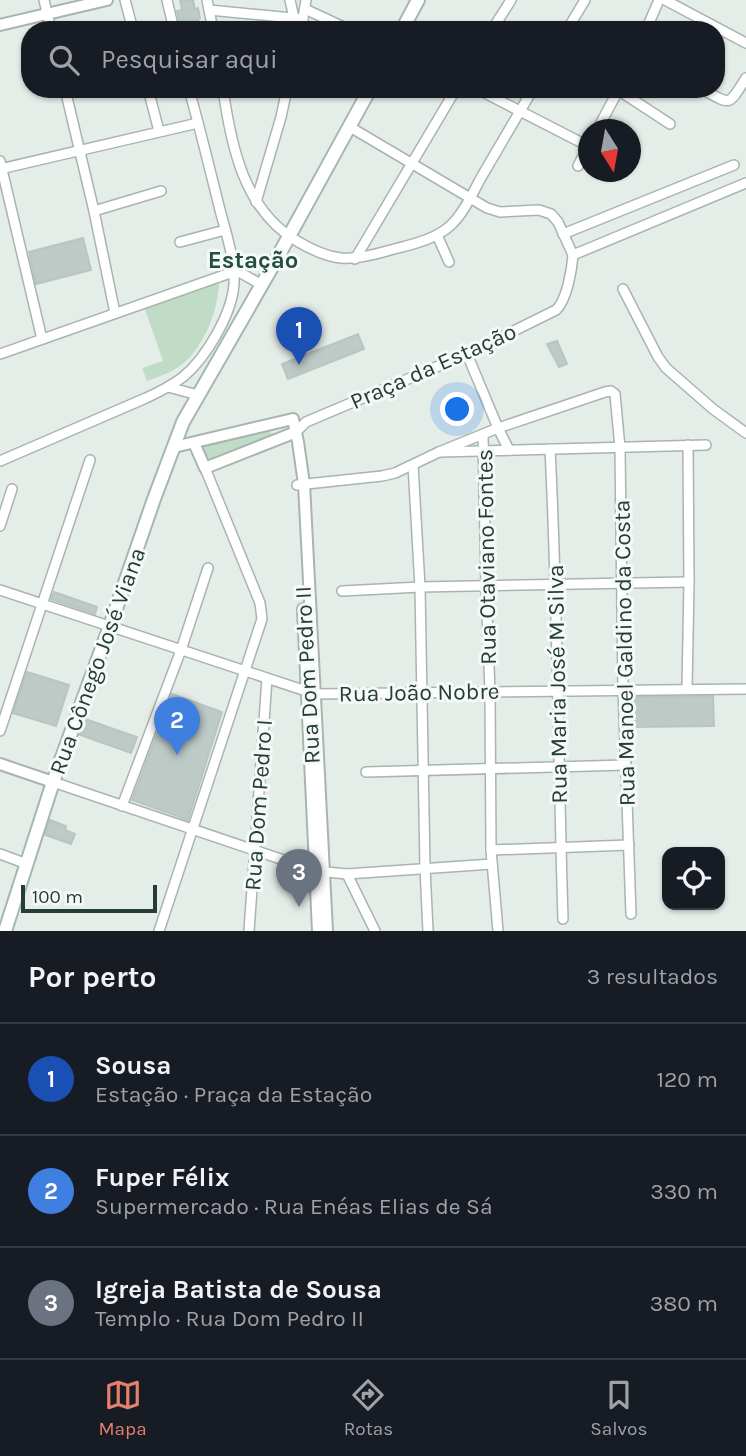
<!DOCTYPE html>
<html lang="pt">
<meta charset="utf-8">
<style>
body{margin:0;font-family:Karla,sans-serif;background:#20242c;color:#f1f3f6}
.controls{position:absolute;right:21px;bottom:21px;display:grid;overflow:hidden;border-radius:14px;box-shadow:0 2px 5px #0004}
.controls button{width:63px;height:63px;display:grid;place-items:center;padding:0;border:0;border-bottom:2px solid #363941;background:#171b24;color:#f1f3f6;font:35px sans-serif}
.compass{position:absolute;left:578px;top:119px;width:63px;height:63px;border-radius:50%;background:#171b24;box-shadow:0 2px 5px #0004;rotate:169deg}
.scale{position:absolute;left:21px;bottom:18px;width:136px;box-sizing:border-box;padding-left:7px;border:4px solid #253d35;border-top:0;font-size:19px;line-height:24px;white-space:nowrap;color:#253d35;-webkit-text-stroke:5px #f5f9f7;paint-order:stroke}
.you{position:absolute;left:458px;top:410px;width:24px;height:24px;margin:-18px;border:5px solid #fff;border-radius:50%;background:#1a73e8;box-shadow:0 0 0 10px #1a73e833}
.badge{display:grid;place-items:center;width:46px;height:46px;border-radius:50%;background:#e6806a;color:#fff;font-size:23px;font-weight:700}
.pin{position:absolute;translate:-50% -58px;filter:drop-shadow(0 2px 4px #0008)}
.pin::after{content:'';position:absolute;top:37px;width:24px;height:21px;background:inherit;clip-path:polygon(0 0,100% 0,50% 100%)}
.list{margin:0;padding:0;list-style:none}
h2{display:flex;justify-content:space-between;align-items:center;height:91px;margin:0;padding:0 28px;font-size:30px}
h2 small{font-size:23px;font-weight:400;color:#9ea1a6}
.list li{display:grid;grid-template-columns:46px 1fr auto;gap:21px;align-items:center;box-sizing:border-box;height:112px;padding:0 28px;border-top:2px solid #363941}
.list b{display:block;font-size:26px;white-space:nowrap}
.list p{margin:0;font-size:23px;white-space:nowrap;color:#9ea1a6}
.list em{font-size:23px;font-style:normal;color:#9ea1a6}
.icon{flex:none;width:38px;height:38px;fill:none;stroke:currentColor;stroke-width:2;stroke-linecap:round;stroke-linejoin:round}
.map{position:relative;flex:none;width:746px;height:931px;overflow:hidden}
.search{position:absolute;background:#171b24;box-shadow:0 2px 5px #0004;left:21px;right:21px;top:21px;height:77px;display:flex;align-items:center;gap:18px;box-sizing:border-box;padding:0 24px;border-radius:28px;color:#9ea1a6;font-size:26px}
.sheet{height:427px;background:#171b24}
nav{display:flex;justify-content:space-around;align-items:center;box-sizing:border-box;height:98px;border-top:2px solid #363941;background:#171b24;font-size:19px;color:#9ea1a6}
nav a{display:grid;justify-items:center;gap:4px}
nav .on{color:#e6806a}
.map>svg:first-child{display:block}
.green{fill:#c0dcc6}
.building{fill:#bdcac5;stroke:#b8c6bf;stroke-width:2}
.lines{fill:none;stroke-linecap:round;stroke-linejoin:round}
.minor-casing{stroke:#a8b5af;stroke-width:12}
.tertiary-casing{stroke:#a8b5af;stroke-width:14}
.secondary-casing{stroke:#a4b8b0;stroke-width:16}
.minor{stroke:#fff;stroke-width:9}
.tertiary{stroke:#fff;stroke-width:10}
.secondary{stroke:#fff;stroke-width:12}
.labels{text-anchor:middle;stroke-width:6;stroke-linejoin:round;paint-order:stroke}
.street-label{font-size:23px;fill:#253d35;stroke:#f5f9f7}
.neighbourhood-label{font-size:24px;font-weight:bold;fill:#234e41;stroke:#f5f9f7}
</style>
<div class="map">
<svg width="746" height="931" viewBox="0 0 746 931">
<rect width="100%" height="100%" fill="#e5ede9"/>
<!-- green -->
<g class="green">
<path d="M219 282C219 310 202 353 177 368 168 374 157 377 147 381L142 368 163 361 145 309Z"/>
<path d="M270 428 272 436 213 461 207 463 200 450 205 445Z"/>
</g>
<!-- building -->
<g class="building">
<path d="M180 0H193L195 9 198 8 200 18 198 19 200 30H186L184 22 180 23 177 11 182 10Z"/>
<path d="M83 238 91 270 36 284 29 252Z"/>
<path d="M358 334 364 349 288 379 282 364Z"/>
<path d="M557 341 567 364 559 367 547 344Z"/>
<path d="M54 592 97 607 95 614 51 599Z"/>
<path d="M27 672 69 685 56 726 13 713Z"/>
<path d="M172 694 222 712 188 820 132 800Z"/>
<path d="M713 696 714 726 631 727 630 697Z"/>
<path d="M85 719 137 737 131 753 80 735Z"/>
<path d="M50 820 66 826 65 830 75 834 71 844 45 835Z"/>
</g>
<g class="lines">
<defs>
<g id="minor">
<path d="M44 0 51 30"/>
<path d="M125 0 133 30"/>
<path d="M167 0 174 30"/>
<path d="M207 0 213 30"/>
<path d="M290 0 294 18"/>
<path d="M665 0 746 43"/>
<path d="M305 9 350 30"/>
<path d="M209 10 303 19"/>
<path d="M301 30 306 0"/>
<path d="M492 30 511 0"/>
<path d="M567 30 585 0"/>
<path d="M646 30 659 0"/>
<path d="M65 89 94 211 115 313"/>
<path d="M148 89 159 131"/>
<path d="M223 89C231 146 244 210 297 241 332 262 349 262 387 251 408 245 434 241 451 225 464 213 473 192 482 176 499 147 516 118 533 89"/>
<path d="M477 89 588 146"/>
<path d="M702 89C732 106 728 106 746 78"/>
<path d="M618 90 670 124"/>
<path d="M350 127 487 208 500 212 539 210 551 214 558 222 573 255"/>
<path d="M597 130 619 89"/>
<path d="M0 161 42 339"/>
<path d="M578 166 588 146"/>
<path d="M0 169 198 123"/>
<path d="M256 202 281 117 287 89"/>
<path d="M94 211 161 191"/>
<path d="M563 234 734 165"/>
<path d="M437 235 449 262"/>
<path d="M180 242 225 230"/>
<path d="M355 259 456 89"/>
<path d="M623 289 658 357 666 368 713 409 746 433"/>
<path d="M0 354 233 272 241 273 262 285"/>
<path d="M467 354 498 428 509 450"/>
<path d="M168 387 198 395"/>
<path d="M296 432 306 422 467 354 556 310C567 300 572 269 573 255L746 183"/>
<path d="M483 435 486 586 490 692 491 850 498 931"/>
<path d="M550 449C558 606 558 762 563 919"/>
<path d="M439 452 498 428 605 392 611 391 615 394 620 448 623 689 631 914"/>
<path d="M0 461 146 398C159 392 171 386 183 377 206 358 232 314 234 284 235 259 226 233 220 210 210 170 200 129 189 89"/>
<path d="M413 465 420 587 425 868 428 931"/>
<path d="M297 485 382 476 395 473 439 452 706 445"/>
<path d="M0 526 12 489"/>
<path d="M0 590 315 694 746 689"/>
<path d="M342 591 420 587 689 582"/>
<path d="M687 689 689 582 688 445"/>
<path d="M0 731 90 460"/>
<path d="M366 772 626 765"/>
<path d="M53 782 316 871 347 874 492 864"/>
<path d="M122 806 181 650 208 568"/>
<path d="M491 850 629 845"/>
<path d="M0 854 27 864"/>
<path d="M347 874 375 931"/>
<path d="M159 931 262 619 260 603 205 468"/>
<path d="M249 931 267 679"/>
</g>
<g id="tertiary">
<path d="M0 25 107 0"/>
<path d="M194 443 205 468 296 432"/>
<path d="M174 447 293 419 298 442 304 484 327 931"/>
<path d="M303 609 318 931"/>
<path d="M0 764 53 782"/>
</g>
<g id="secondary">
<path d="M402 30 418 0"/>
<path d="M5 931 53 782 110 626 154 499 183 422 276 260 370 89"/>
</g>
</defs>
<!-- minor casing -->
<use href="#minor" class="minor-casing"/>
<!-- tertiary casing -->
<use href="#tertiary" class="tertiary-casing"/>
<!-- secondary casing -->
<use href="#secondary" class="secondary-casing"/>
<!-- minor -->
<use href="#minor" class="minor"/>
<!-- tertiary -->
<use href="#tertiary" class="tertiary"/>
<!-- secondary -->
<use href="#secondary" class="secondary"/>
</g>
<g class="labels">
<!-- street labels -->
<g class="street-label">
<text transform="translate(433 366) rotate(-24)" y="8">Praça da Estação</text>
<text transform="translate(486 557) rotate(-91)" y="8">Rua Otaviano Fontes</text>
<text transform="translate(624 653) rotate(-91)" y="8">Rua Manoel Galdino da Costa</text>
<text transform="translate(97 661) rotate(-70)" y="8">Rua Cônego José Viana</text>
<text transform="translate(307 675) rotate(-93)" y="8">Rua Dom Pedro II</text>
<text transform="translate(557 684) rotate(-91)" y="8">Rua Maria José M Silva</text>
<text transform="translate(419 692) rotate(-1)" y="8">Rua João Nobre</text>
<text transform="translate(258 805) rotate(-86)" y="8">Rua Dom Pedro I</text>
</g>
<!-- neighbourhood labels -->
<g class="neighbourhood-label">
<text x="253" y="268">Estação</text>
</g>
</g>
</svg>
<div class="controls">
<button><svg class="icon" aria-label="locate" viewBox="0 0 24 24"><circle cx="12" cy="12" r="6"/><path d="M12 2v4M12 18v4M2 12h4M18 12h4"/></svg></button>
</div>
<svg class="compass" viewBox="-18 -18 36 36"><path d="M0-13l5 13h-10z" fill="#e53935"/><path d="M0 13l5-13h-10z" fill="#9ea1a6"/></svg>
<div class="scale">100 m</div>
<div class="you"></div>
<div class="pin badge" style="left:299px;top:365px;background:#1a4fb4">1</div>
<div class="pin badge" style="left:177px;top:755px;background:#3f7fe0">2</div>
<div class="pin badge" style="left:299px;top:907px;background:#6b7280">3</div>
<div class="search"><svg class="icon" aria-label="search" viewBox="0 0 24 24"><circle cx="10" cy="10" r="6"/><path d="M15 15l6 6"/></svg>Pesquisar aqui</div>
</div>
<section class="sheet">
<h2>Por perto<small>3 resultados</small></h2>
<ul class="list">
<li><span class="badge" style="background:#1a4fb4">1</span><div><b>Sousa</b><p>Estação · Praça da Estação</p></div><em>120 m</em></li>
<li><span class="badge" style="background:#3f7fe0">2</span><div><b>Fuper Félix</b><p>Supermercado · Rua Enéas Elias de Sá</p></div><em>330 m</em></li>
<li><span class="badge" style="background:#6b7280">3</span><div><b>Igreja Batista de Sousa</b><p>Templo · Rua Dom Pedro II</p></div><em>380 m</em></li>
</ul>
</section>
<nav>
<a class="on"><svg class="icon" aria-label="map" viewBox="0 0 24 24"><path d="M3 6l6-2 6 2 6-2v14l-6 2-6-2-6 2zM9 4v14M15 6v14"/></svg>Mapa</a>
<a><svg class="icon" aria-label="directions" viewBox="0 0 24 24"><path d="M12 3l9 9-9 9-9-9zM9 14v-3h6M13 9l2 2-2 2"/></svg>Rotas</a>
<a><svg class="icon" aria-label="saved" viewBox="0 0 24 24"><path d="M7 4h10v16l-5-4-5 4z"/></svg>Salvos</a>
</nav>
